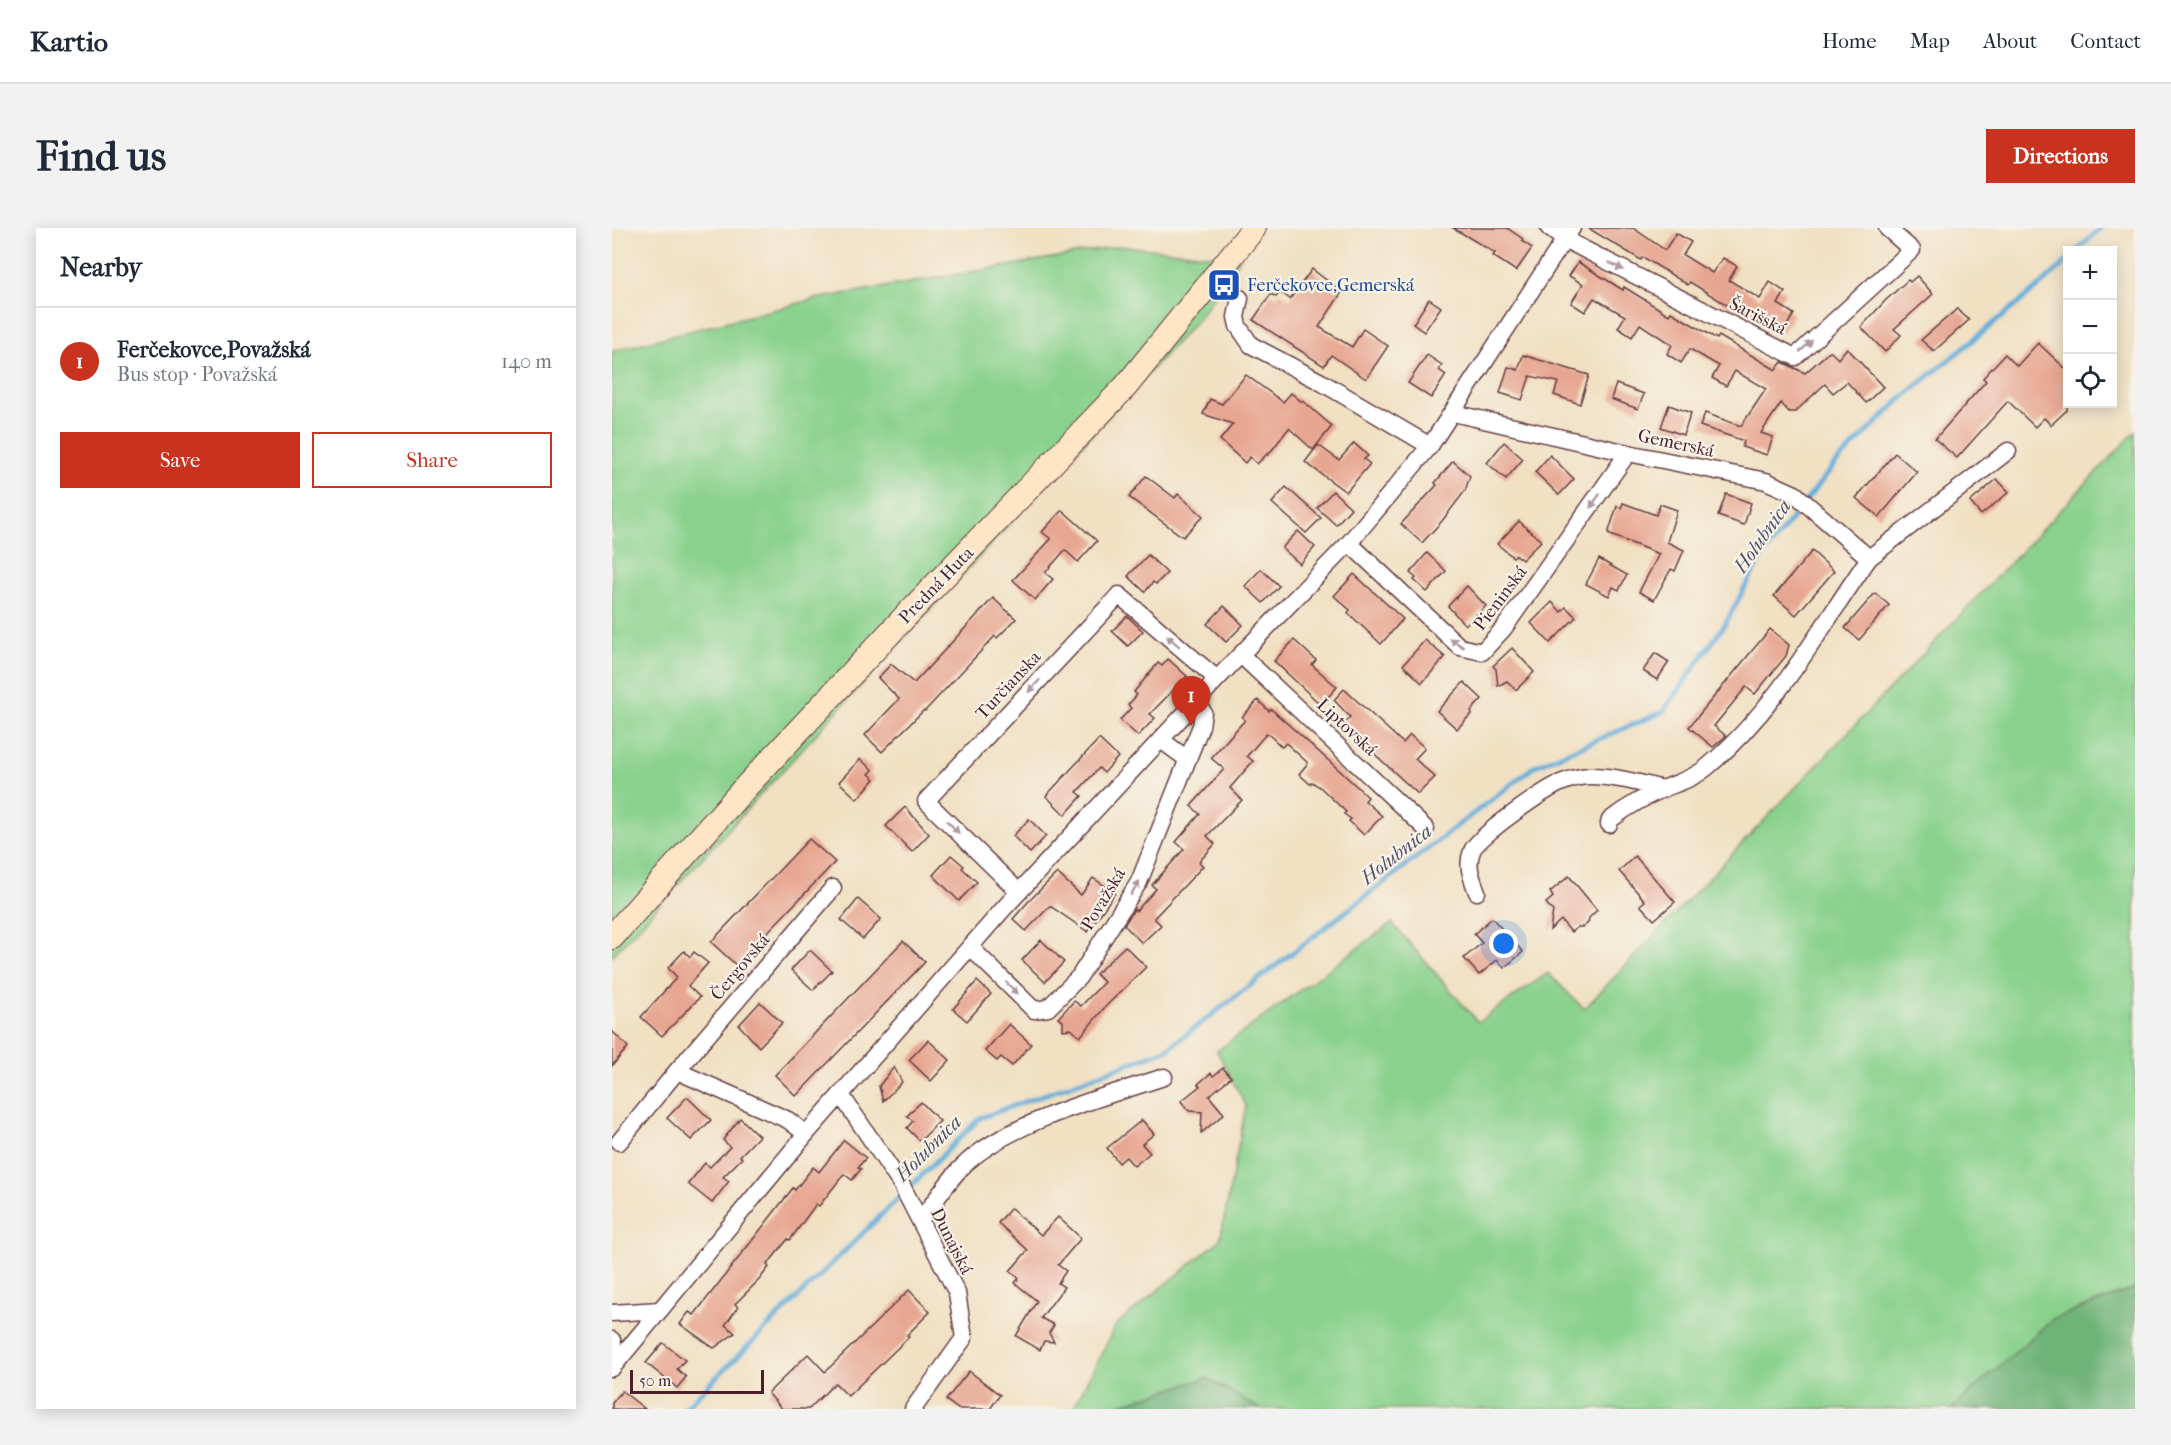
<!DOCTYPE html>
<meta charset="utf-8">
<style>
body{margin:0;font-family:"IM FELL French Canon",serif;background:#f2f2f3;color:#1f2937}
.controls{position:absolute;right:18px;top:18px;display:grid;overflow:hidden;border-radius:0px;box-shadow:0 3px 15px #0003}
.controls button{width:54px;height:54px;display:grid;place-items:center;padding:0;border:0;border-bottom:2px solid #e0e1e3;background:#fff;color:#1f2937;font:30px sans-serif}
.scale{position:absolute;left:18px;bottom:15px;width:134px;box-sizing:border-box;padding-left:6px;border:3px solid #4a1f2b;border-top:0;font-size:16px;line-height:21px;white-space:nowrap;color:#4a1f2b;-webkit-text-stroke:4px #f7f3e8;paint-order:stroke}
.you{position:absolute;left:892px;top:716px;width:21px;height:21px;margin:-15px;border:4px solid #fff;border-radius:50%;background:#1a73e8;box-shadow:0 0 0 9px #1a73e833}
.badge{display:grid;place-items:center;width:39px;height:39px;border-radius:50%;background:#c8321e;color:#fff;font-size:20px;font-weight:700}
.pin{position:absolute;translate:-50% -50px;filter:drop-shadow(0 2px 3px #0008)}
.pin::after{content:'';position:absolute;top:32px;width:21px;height:18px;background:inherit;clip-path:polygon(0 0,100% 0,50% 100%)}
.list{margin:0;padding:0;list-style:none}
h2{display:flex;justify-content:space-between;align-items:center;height:78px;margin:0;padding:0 24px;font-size:26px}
h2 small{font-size:20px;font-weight:400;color:#747a83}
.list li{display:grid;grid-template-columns:39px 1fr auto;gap:18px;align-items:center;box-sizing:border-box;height:108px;padding:0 24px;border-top:2px solid #e0e1e3}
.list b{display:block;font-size:22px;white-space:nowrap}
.list p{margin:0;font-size:20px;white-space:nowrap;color:#747a83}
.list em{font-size:20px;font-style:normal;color:#747a83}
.actions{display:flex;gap:12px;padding:18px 24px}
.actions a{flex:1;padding:14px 0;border:2px solid #c8321e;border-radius:0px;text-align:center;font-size:21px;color:#c8321e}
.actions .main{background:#c8321e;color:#fff}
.icon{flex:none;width:33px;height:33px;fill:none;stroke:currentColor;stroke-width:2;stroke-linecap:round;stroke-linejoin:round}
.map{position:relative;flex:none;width:1523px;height:1181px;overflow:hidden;border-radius:0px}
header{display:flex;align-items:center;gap:36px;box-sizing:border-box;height:84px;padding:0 30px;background:#fff;border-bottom:2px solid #e0e1e3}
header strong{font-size:28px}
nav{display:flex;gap:33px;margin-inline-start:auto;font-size:21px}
.intro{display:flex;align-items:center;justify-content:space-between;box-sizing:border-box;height:144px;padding:0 36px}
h1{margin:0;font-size:42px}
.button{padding:15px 27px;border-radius:0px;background:#c8321e;color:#fff;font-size:21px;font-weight:700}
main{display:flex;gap:36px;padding:0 36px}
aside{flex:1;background:#fff;border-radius:0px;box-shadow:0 3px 15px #0003}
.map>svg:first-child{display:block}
.green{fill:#89d18d;stroke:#6a785c;stroke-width:1.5}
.forest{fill:#6eb378;stroke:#5c6952;stroke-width:1.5}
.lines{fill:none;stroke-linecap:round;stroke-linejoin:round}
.stream{stroke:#62adda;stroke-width:5}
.building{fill:#e7a691}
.street-casing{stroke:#633c42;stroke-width:19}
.secondary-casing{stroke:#633c42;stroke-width:26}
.street{stroke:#fff;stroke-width:16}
.secondary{stroke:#fde5c5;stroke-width:24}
.oneway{fill:#ae9aa0}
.labels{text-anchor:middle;stroke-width:4.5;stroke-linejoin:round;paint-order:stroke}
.transit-label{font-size:18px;fill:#164399;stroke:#f7f3e8;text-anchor:start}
.street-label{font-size:18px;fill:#4a1f2b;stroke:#f7f3e8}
.water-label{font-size:20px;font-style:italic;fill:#525168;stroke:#f7f3e8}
</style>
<header>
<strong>Kartio</strong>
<nav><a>Home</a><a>Map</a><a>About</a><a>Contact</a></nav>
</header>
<div class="intro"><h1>Find us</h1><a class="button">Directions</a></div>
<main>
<aside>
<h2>Nearby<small></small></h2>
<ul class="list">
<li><span class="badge">1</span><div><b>Ferčekovce,Považská</b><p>Bus stop · Považská</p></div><em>140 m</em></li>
</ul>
<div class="actions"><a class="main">Save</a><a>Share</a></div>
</aside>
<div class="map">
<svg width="1523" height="1181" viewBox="0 0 1523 1181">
<rect width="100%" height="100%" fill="#f7f3e8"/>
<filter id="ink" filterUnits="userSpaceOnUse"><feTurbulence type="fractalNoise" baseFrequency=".0167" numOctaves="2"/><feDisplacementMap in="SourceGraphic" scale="12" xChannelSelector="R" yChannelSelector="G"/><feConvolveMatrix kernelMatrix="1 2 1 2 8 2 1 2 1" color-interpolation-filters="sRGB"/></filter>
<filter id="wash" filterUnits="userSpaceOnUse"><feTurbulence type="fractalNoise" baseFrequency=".008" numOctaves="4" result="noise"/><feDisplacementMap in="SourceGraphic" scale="24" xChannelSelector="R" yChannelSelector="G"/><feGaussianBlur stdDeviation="1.35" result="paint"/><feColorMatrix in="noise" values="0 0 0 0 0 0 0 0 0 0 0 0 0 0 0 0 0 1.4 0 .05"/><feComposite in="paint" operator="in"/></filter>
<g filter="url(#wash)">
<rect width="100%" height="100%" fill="#f1e0c2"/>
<!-- green -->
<g class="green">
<path d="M509 18 628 30 587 90 0 728V123L203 71Z"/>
<path d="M1523 204V1060L1441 1091 1339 1181H648L595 1150 493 1181H461L504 1097 608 1012 634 878 605 823 780 695 866 794 936 745 972 781Z"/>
</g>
<!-- forest -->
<g class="forest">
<path d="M1523 1060V1181H1339L1441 1091Z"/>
<path d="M595 1150 648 1181H493Z"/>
</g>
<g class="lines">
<!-- stream -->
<g class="stream">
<path d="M1465 22 1489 0"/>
<path d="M72 1181 368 890 554 822 923 538 1051 484 1113 396 1149 330 1223 236 1290 170 1431 55 1456 32"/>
</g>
</g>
<g id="blocks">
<!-- building -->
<g class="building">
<path d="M841 0H895L911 11 910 13 920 20 904 43 881 28 883 25Z"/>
<path d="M976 0H1021L1053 22 1064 5 1079 14 1071 27 1100 45 1111 30 1125 38 1117 52 1148 71 1158 54 1173 64 1166 76 1182 86 1170 106 1125 79 1123 82 1078 54 1076 57 1031 29 1029 32Z"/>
<path d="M966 34 1011 62 1012 59 1057 87 1059 84 1105 111 1107 108 1164 142 1170 134 1193 145 1218 123 1226 131 1235 120 1271 159 1254 175 1235 154 1221 165 1213 156 1183 184H1177L1169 175 1149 205 1161 209 1155 227 1130 219 1132 213 1088 198 1093 185 1129 198 1154 161 1123 143 1114 158 1100 150 1107 138 1078 121 1069 135 1055 126 1060 117 1028 96 1020 109 1006 100 1013 88 982 70 973 84 959 75 971 56 957 48Z"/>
<path d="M700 41 730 64 707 99 740 119 751 101 776 118 754 151 719 127 712 138 641 92 659 66 664 69 668 64 678 71Z"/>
<path d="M1305 48 1321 66 1282 101 1289 107 1273 124 1249 99 1274 72 1296 52 1298 54Z"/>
<path d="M817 71 829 79 812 104 801 96Z"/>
<path d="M1345 81 1357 92 1322 123 1309 112Z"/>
<path d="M1426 115 1455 142V182L1439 197 1432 190 1423 199 1396 173 1345 230 1323 211 1374 153 1371 150 1393 126 1405 138Z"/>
<path d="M815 127 830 137 827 142 834 147 819 170 796 155Z"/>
<path d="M911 127 977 147 968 176 942 167 946 154 918 148 910 172 888 165 896 139 906 142Z"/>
<path d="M634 147 671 174 679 165 690 174 691 173 720 198 701 222 677 200 656 227 655 226 645 236 638 229 633 235 608 212 621 196 591 186 598 171 610 176Z"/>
<path d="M1004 156 1032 166 1026 181 999 171Z"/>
<path d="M1057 177 1079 185 1071 207 1049 199Z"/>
<path d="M892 214 911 231 894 251 875 235Z"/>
<path d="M742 215 756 228 752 231 758 236 734 264 693 234 706 217 727 232Z"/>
<path d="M1283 225 1305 244 1267 289 1244 270Z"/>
<path d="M938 227 962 251 947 267 923 244Z"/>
<path d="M841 233 858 248 853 263 830 293 810 315 789 296 825 257 823 255Z"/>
<path d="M534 248 563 270 566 266 591 288 571 309 517 269Z"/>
<path d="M1385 251 1397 264 1369 287 1358 274Z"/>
<path d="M674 259 709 290 694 305 660 275Z"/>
<path d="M721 263 739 280 724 297 705 280Z"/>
<path d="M1114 266 1139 275 1132 297 1106 288Z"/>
<path d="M1011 275 1044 287 1048 276 1065 282 1055 314 1072 322 1063 343 1059 341 1042 372 1027 364 1047 326 996 306 1005 278 1009 280Z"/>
<path d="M450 282 485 313 466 334 453 322 433 345 441 351 423 372 401 352 439 311 430 304Z"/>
<path d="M907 293 929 313 910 332 904 327 901 329 885 316Z"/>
<path d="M686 303 703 319 688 336 670 320Z"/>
<path d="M1200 323 1222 343 1184 387 1162 368Z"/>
<path d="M815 325 834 343 815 364 802 352 804 350 798 345Z"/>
<path d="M536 327 555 345 544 356 541 354 533 364 516 348Z"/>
<path d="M987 331 1015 347 1007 362 1001 359 997 368 974 356Z"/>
<path d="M649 341 667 358 651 375 633 358Z"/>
<path d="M742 346 791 391 769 416 736 385 738 382 722 368Z"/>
<path d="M855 358 874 378 853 397 836 378Z"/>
<path d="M1263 365 1277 377 1247 412 1233 400Z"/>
<path d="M381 370 404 391 385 410 383 408 313 483 312 482 270 524 253 507 287 471 266 450 279 436 302 455Z"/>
<path d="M940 374 949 384 954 379 964 389 938 415 919 395Z"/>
<path d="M612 378 631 397 614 414 595 396Z"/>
<path d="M515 388 531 403 516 418 500 403Z"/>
<path d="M1158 401 1177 417 1174 428 1143 466 1134 459 1102 498 1114 508 1101 519 1077 499Z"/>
<path d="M682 412 704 432 700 437 725 459 709 477 662 433Z"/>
<path d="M813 412 833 429 810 455 791 437Z"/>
<path d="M900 420 922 444 904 462 895 453 886 458 884 441 881 438Z"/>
<path d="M1043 425 1057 434 1045 452 1031 443Z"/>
<path d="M556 431 575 448 538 486 543 490 526 508 508 492 519 480 516 477 525 467 522 464 546 435 550 438Z"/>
<path d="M852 454 870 471 859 483 860 485 845 501 825 483Z"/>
<path d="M732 461 791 515 798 507 813 520 803 531 823 549 806 566 731 497 738 489 722 472Z"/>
<path d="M646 472 657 483 659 481 726 541 756 569 753 573 770 588 752 607 737 593 739 591 732 586 734 584 709 560 700 554 698 556 687 546 696 535 674 515 670 519 655 505 635 528 641 533 618 560 630 572 595 608 603 616 587 634 591 638 542 690 549 697 530 715 512 697 522 681 524 683 544 661 540 657 572 621 564 614 588 586 579 578 612 541 599 530 633 492 630 489Z"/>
<path d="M487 511 506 529 492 545 487 540 465 564 470 568 453 587 434 568Z"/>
<path d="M248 531 261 542 257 546 263 551 245 571 227 554Z"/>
<path d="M293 579 317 606 300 624 274 598Z"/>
<path d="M417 591 434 608 418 625 401 608Z"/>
<path d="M197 611 223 634 124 737 99 714Z"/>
<path d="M339 627 352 638 350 640 365 654 347 673 321 647Z"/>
<path d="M1023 628 1063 674 1042 692 1028 677 1033 673 1007 643Z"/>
<path d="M445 645 469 667 481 650 503 665 476 704 438 678 414 703 401 691 416 674Z"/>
<path d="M957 648 985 682 977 690 976 695 971 699H966L959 704 949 692 938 702 941 683 934 675 941 669 938 664Z"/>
<path d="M246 671 269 691 251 711 229 692Z"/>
<path d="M880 690 911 724 892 740 885 732 867 747 852 730 870 715 862 706Z"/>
<path d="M429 712 452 734 433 754 410 732Z"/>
<path d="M291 713 313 734 184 868 163 847Z"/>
<path d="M513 718 534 739 493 779 468 809 459 801 451 802V793L446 790 462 773 469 778 492 754 484 746Z"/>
<path d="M198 722 220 743 201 762 179 742Z"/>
<path d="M72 723 78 729 82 724 96 735 76 758 88 769 50 808 29 789 65 749 56 740Z"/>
<path d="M365 753 379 766 355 793 341 781Z"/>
<path d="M148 774 170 795 147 819 127 797Z"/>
<path d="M397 796 419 816 400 838 389 829 385 833 373 823Z"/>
<path d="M0 803 16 819 0 838Z"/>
<path d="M316 812 338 832 319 853 297 832Z"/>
<path d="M282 839 290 854 271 873 267 858Z"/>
<path d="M611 840 619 849 597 868 612 886 589 905 590 884 577 883 569 873 588 858 586 856 599 845 601 848Z"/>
<path d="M75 869 99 892 79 912 55 890Z"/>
<path d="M309 874 328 893 308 913 295 900 301 893 295 888Z"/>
<path d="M128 890 147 908 128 928 130 930 111 949 117 953 100 975 76 956 93 935 98 939 118 919 111 912Z"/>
<path d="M530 892 542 906 530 916 538 925 522 938 514 929 507 935 495 920Z"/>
<path d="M232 912 254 930 246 939 249 941 240 952 232 946 207 978 204 976 178 1012 176 1011 155 1037 157 1039 147 1052 123 1076 126 1079 113 1097 123 1105 102 1120 68 1096 77 1084 82 1087 181 960 183 962 201 939 207 944Z"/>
<path d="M399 980 429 1007 446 989 469 1010 446 1037 454 1043 446 1055 452 1059 429 1090 442 1097 437 1105 442 1114 432 1113 428 1122 404 1108 425 1073 403 1055 407 1050 398 1043 416 1022 386 995Z"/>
<path d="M297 1062 318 1084 295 1107 297 1109 236 1168 223 1155 197 1181H170L156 1165 196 1126 213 1144Z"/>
<path d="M51 1115 73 1132 65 1141 74 1149 65 1160 34 1135Z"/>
<path d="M357 1143 388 1167 378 1181H346L334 1172Z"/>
<path d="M10 1163 33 1181H0V1175Z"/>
</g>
</g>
</g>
<g filter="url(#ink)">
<use href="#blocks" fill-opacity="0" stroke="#633c42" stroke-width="1.5"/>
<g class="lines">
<defs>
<g id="street">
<path d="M937 0 952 11 1183 129 1300 22 1275 0"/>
<path d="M628 70 624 89 626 98 639 117 709 154 818 218"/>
<path d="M841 185 1016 225 1154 253 1183 266 1257 330C1207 402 1163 483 1094 540 1082 550 1068 554 1053 560 1034 568 1015 579 998 592L997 596"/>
<path d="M737 315 848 419 870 424 892 400 1016 225"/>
<path d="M1257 330 1396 223"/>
<path d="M629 427 814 601"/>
<path d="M549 512 575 531"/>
<path d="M407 664 314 573 507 367 605 451"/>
<path d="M865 664C860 650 854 638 860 623 864 609 935 560 951 554 959 551 970 548 978 548 1002 548 1028 555 1051 561"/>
<path d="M358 719 422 782 436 780 467 749 527 654 589 498 591 484 585 473"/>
<path d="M65 843 221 660"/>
<path d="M229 867 289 956 345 1065 352 1110 301 1181"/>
<path d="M7 914 65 843 176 892 194 906"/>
<path d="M308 992C322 976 336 952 351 938 396 894 492 869 552 849"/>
<path d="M0 1085 48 1082"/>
<path d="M0 1112 5 1134"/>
<path d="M0 1140 194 906 393 679 605 451 737 315 818 218 960 0"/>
</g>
<path id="secondary" d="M0 709 129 564 289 393 514 158 642 0"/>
</defs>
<!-- street casing -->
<use href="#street" class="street-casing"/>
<!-- secondary casing -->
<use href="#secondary" class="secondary-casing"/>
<!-- street -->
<use href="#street" class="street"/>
<!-- secondary -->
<use href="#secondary" class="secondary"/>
</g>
<!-- one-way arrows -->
<defs><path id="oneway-solid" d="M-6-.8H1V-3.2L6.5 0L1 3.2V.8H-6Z" transform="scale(1.5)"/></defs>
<g class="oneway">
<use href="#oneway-solid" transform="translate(1004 38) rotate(27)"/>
<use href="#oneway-solid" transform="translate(1194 118) rotate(-42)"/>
<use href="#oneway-solid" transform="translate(983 273) rotate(125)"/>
<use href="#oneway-solid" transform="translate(561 413) rotate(-139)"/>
<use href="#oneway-solid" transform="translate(845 415) rotate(-146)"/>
<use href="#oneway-solid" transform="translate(422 458) rotate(133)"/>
<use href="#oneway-solid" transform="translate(341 599) rotate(45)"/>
<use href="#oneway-solid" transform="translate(523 660) rotate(-59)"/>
<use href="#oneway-solid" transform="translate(400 760) rotate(45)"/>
</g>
</g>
<!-- icons -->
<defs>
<symbol id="bus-square" viewBox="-11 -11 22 22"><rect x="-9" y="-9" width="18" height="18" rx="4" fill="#1a4fb4" stroke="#f7f3e8"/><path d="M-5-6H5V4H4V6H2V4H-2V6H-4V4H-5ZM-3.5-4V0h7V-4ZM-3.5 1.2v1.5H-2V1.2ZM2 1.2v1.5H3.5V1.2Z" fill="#fff"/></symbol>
</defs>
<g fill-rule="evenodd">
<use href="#bus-square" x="593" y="38" width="38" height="38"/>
</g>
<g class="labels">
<!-- transit labels -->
<g class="transit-label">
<text x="635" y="63">Ferčekovce,Gemerská</text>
</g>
<!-- street labels -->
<g class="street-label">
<text transform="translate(1146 88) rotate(27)" y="6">Šarišská</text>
<text transform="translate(1064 215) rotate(12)" y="6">Gemerská</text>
<text transform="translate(324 357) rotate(-46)" y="6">Predná Huta</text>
<text transform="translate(888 370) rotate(-53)" y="6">Pieninská</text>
<text transform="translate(396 457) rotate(-47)" y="6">Turčianska</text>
<text transform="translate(735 499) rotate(43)" y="6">Liptovská</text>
<text transform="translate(491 671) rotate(-59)" y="6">Považská</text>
<text transform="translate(128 739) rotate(-50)" y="6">Čergovská</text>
<text transform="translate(340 1013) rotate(63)" y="6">Dunajská</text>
</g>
<!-- water labels -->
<g class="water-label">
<text transform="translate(1150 308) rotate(-55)" y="7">Holubnica</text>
<text transform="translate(784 626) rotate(-38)" y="7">Holubnica</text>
<text transform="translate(316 920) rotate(-45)" y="7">Holubnica</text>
</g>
</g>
</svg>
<div class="controls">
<button>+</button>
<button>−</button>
<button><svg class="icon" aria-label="locate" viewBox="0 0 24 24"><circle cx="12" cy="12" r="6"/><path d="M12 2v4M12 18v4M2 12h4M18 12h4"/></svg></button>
</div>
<div class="scale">50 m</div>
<div class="you"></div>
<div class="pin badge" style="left:579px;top:498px">1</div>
</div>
</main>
